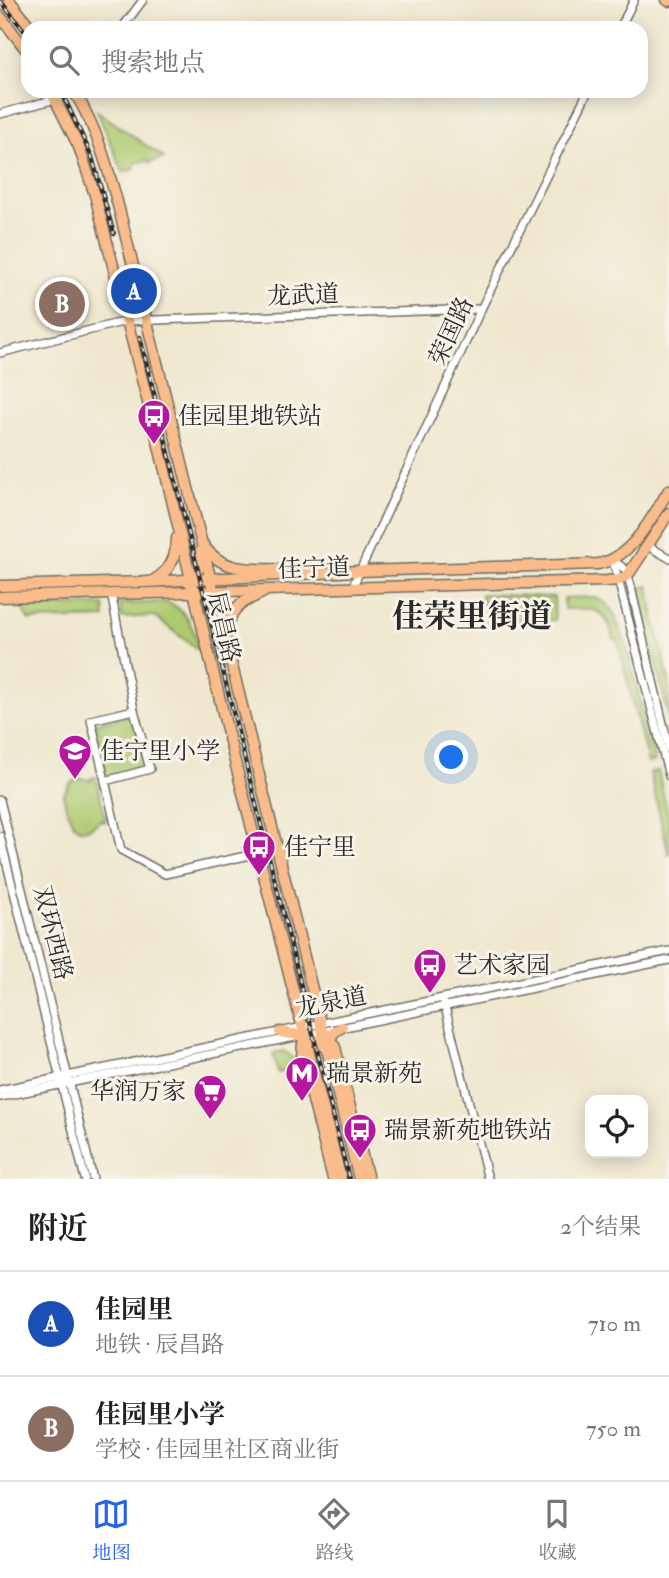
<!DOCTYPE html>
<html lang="zh">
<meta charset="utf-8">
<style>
body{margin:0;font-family:"IM FELL Double Pica","Noto Serif SC",serif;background:#f6f6f6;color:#222}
.controls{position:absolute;right:21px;bottom:21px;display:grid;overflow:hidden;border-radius:14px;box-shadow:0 4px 18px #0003}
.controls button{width:63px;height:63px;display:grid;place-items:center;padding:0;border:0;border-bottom:2px solid #e0e0e0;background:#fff;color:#222;font:35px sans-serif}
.you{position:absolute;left:452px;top:758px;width:24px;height:24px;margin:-18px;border:5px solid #fff;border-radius:50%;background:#1a73e8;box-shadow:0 0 0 10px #1a73e833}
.badge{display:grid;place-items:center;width:46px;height:46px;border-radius:50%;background:#2563eb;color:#fff;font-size:23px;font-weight:700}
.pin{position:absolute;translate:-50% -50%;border:4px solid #fff;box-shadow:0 2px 7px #0006}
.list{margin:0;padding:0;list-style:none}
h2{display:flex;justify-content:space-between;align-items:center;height:91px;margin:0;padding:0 28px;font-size:30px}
h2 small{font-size:23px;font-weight:400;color:#767676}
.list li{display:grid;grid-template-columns:46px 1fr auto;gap:21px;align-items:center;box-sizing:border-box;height:105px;padding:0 28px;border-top:2px solid #e0e0e0}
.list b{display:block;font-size:26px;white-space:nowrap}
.list p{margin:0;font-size:23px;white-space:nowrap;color:#767676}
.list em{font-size:23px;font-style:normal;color:#767676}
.icon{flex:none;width:38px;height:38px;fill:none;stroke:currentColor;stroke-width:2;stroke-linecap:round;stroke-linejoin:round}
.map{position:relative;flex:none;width:669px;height:1179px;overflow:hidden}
.search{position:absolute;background:#fff;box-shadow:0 4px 18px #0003;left:21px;right:21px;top:21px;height:77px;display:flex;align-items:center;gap:18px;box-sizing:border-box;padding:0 24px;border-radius:21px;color:#767676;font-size:26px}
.sheet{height:301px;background:#fff}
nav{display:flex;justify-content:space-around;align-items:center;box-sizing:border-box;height:98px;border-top:2px solid #e0e0e0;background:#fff;font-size:19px;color:#767676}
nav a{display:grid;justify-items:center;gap:4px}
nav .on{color:#2563eb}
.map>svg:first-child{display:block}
.green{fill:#aeca70;stroke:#6c7a4e;stroke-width:2}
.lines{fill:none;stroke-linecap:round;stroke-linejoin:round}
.minor-casing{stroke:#706d64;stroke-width:10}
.major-casing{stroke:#706d64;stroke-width:13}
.minor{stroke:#fff;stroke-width:7}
.major{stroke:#f9bc8a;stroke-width:10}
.rail-casing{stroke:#2b2b2b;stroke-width:4.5}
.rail{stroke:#f7f3e8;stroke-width:2;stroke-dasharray:5;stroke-linecap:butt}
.labels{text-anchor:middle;stroke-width:6;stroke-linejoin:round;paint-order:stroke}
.street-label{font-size:24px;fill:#2b2b2b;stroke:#f7f3e8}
.poi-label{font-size:24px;fill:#2b2b2b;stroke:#f7f3e8;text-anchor:start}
.district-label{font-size:32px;font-weight:bold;fill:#2b2b2b;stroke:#f7f3e8}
</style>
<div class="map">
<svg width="669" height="1179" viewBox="0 0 669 1179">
<rect width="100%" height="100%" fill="#f7f3e8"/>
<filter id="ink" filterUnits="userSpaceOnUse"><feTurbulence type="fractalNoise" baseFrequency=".0143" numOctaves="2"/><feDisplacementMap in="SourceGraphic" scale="14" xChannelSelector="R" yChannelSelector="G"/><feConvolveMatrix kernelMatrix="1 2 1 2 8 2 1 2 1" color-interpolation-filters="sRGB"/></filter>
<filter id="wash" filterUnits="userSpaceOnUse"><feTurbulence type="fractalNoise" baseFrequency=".00686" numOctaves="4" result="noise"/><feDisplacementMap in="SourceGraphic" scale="28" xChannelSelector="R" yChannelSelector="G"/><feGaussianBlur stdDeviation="1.57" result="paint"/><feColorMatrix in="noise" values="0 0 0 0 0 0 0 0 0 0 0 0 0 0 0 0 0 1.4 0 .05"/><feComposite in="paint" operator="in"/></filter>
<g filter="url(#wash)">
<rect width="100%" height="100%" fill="#efe8cf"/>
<!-- green -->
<g class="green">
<path d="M97 111 164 158 149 163 148 160 134 163 135 169 123 172Z"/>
<path d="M649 586 652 608 669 681V719L642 601 641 587Z"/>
<path d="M481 594 554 597 555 620 487 621 486 604H481Z"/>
<path d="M595 597 606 603 613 612 626 645 655 761 648 763 617 639H614C605 606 596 609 564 609V598Z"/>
<path d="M167 602C190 611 193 631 201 652L154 616 122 618 120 604Z"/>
<path d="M104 605 105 618 29 620 21 607Z"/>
<path d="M132 714 146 766 107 777 95 723Z"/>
<path d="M658 771 669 819V856L650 773Z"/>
<path d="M96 777 106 821 102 822 101 819C76 846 68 815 63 795L71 782 82 778 91 781V778Z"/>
<path d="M284 1051 292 1057 295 1069 278 1073 273 1053Z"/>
</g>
</g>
<g filter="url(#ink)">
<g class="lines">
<defs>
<g id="minor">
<path d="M122 28 143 0"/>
<path d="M620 28 634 0"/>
<path d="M0 114 56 99 75 91"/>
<path d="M0 353 126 321 481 309"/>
<path d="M648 546 669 558"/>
<path d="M613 560 669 776"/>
<path d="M614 561 626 570 628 575 669 749"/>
<path d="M352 588 481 309 588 91"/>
<path d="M134 710 91 720 121 850 165 874 259 853"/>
<path d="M105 781 150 769 134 710 111 593"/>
<path d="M0 800 93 1179"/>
<path d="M0 836 85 1179"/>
<path d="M444 1003 488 1179"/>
<path d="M306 1035 669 960"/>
<path d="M0 1090 669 951"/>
<path d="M0 1097 295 1037"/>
</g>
<g id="major">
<path d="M9 0 31 28"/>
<path d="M667 0 669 1"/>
<path d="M0 16 28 52"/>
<path d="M51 91 79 147 95 195 159 446 230 742 341 1179"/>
<path d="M74 91C97 128 108 168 119 209L359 1179"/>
<path d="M202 543C221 574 255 569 286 569"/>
<path d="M154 580C171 570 176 557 177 538"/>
<path d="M189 582 198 570 200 552"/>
<path d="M0 586 146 582 360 571 598 564C632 558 652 517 669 490"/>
<path d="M0 597 607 581 619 580 628 575 669 513"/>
<path d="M225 634C232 605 239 604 264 592"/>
<path d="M280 1032 311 1037 327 1049"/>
<path d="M325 1033 335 1047 368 1179"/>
<path d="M329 1041 334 1032 342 1027"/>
<path d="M303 1043 302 1057 333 1179"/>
</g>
</defs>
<!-- minor casing -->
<use href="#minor" class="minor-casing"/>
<!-- major casing -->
<use href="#major" class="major-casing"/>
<!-- minor -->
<use href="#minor" class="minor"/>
<!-- major -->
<use href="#major" class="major"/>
<defs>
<g id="rail">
<path d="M0 1 28 35"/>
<path d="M61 91 92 157 114 234"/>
<path d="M140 337 349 1179"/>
</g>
</defs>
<!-- rail casing -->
<use href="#rail" class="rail-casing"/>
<!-- rail -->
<use href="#rail" class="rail"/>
</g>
</g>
<!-- icons -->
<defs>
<symbol id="bus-pin" viewBox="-11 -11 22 30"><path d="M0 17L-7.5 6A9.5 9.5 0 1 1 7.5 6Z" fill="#b5179e" stroke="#f7f3e8"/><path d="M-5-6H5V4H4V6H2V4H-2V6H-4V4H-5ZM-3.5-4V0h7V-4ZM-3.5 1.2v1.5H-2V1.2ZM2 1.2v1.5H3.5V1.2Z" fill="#fff"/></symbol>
<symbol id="school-pin" viewBox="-11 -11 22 30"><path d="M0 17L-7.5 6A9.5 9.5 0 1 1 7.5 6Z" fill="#b5179e" stroke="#f7f3e8"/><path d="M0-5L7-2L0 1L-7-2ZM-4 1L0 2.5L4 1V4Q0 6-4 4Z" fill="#fff"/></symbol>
<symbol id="metro-pin" viewBox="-11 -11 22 30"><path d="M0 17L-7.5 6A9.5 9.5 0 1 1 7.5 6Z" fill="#b5179e" stroke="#f7f3e8"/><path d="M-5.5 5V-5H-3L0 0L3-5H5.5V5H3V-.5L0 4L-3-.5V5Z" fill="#fff"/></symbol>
<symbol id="supermarket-pin" viewBox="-11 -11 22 30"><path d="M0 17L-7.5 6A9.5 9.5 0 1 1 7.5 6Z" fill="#b5179e" stroke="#f7f3e8"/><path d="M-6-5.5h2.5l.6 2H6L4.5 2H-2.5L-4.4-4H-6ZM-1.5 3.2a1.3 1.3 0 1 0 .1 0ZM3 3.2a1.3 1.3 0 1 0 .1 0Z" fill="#fff"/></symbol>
</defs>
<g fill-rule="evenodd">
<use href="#bus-pin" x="135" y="397" width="38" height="52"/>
<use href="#school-pin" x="56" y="732" width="38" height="52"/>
<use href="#bus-pin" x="240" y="828" width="38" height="52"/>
<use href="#bus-pin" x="411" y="946" width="38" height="52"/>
<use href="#metro-pin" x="283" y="1054" width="38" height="52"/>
<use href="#supermarket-pin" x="191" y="1072" width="38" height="52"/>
<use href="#bus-pin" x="341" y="1111" width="38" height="52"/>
</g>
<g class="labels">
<!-- street labels -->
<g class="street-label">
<text transform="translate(303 295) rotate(-2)" y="8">龙武道</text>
<text transform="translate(451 331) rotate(-65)" y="8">荣国路</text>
<text transform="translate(314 568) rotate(-2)" y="8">佳宁道</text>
<text transform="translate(224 627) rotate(77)" y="8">辰昌路</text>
<text transform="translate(53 933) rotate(76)" y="8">双环西路</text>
<text transform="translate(331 1002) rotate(-11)" y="8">龙泉道</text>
</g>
<!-- poi labels -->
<g class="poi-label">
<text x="178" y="424">佳园里地铁站</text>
<text x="100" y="759">佳宁里小学</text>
<text x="284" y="855">佳宁里</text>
<text x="454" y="973">艺术家园</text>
<text x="326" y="1081">瑞景新苑</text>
<text x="186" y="1099" text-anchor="end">华润万家</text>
<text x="384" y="1138">瑞景新苑地铁站</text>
</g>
<!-- district labels -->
<g class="district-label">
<text x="472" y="627">佳荣里街道</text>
</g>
</g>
</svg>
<div class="controls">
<button><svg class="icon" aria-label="locate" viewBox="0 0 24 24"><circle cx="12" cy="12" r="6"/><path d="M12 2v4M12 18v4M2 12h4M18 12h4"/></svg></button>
</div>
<div class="you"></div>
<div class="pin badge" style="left:134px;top:291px;background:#1a4fb4">A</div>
<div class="pin badge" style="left:62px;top:304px;background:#8d6e63">B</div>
<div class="search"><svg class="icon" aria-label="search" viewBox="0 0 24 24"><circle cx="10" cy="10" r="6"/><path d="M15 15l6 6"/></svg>搜索地点</div>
</div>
<section class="sheet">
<h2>附近<small>2个结果</small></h2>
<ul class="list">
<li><span class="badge" style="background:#1a4fb4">A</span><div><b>佳园里</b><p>地铁 · 辰昌路</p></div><em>710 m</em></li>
<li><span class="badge" style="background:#8d6e63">B</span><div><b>佳园里小学</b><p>学校 · 佳园里社区商业街</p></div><em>750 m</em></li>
</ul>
</section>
<nav>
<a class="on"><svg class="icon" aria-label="map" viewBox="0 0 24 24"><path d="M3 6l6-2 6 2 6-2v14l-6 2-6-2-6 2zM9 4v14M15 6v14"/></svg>地图</a>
<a><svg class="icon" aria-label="directions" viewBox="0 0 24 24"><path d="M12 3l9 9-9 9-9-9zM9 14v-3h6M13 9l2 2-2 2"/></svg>路线</a>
<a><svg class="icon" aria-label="saved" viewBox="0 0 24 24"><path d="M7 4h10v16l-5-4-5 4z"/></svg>收藏</a>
</nav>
